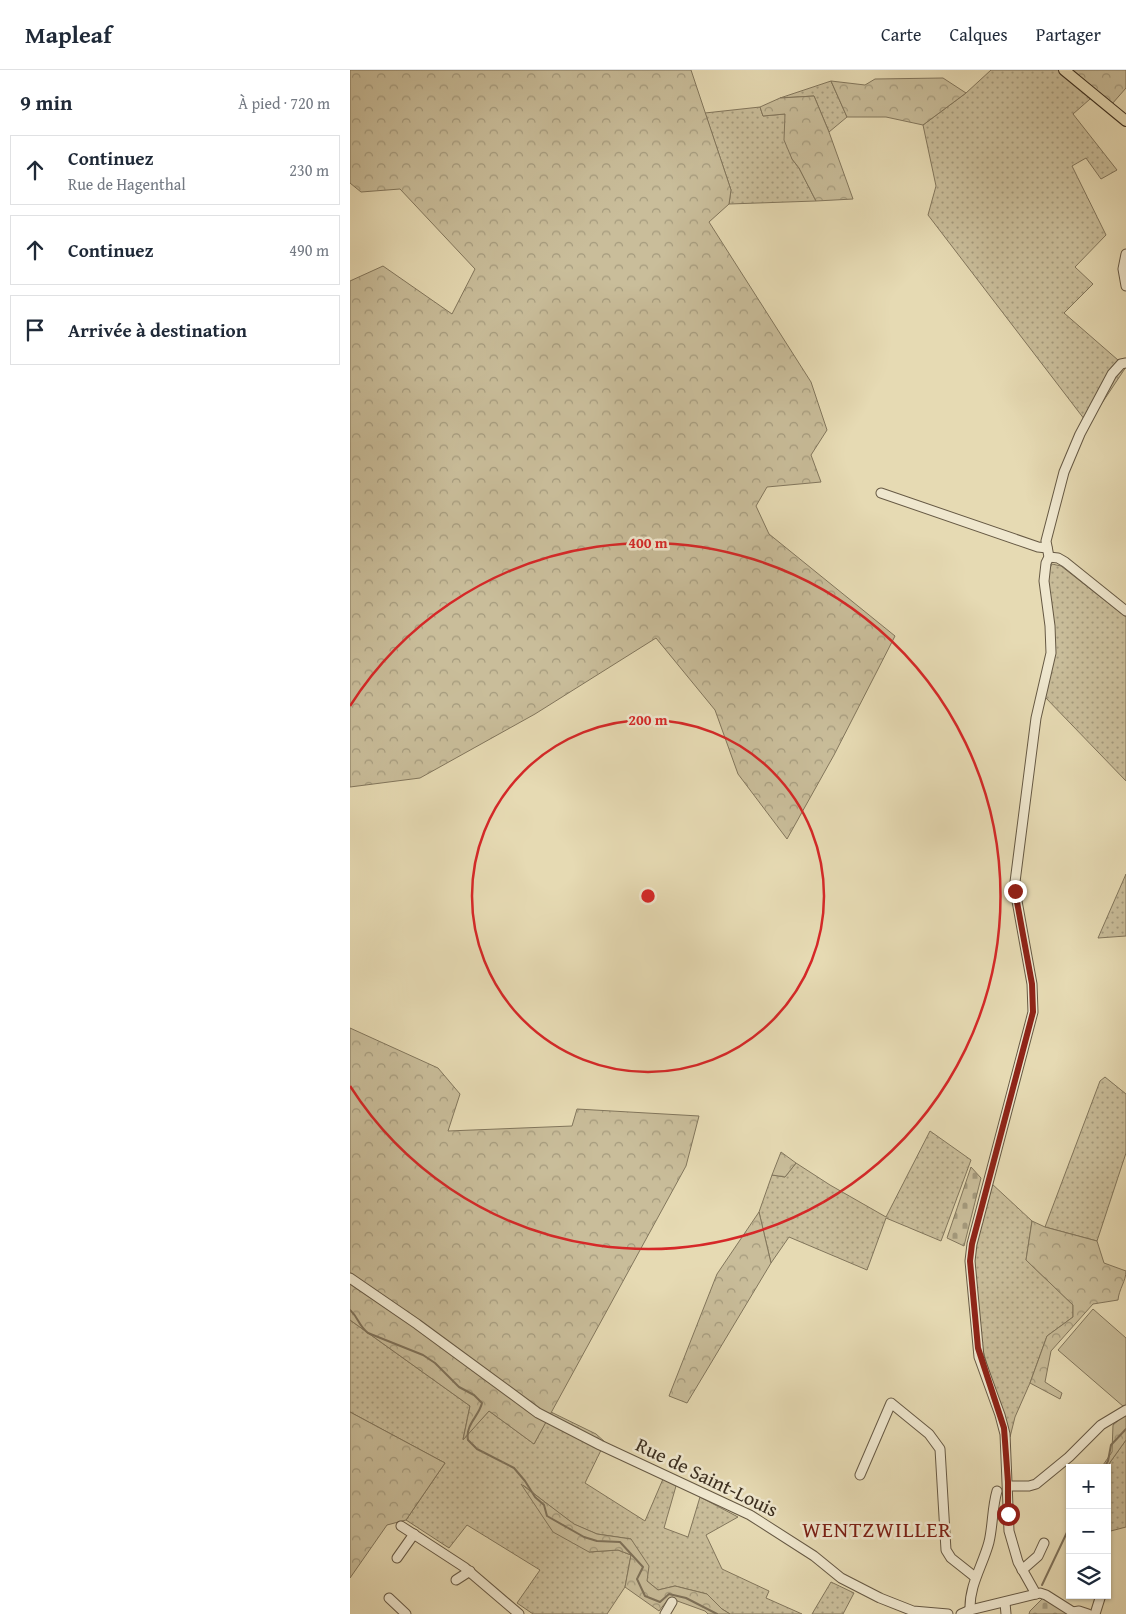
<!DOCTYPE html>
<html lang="fr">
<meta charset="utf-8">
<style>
body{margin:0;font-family:"Gentium Book Plus",serif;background:#f6f6f7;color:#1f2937}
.controls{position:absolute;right:15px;bottom:15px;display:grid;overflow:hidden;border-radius:0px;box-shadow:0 1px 4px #0004}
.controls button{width:45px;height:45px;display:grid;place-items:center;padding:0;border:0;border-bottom:1px solid #e0e1e3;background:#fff;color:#1f2937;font:25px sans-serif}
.stop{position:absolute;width:15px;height:15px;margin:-11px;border:4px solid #8f2418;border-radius:50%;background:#fff}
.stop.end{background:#8f2418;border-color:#fff;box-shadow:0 1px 5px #0008}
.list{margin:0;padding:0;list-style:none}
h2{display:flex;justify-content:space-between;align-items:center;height:65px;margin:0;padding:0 20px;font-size:21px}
h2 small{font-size:16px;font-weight:400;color:#747a83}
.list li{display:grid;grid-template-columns:32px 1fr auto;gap:15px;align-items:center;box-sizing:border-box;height:70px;margin:0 10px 10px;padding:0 10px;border:1px solid #e0e1e3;border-radius:0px}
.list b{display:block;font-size:19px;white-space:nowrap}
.list p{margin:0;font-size:16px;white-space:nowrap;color:#747a83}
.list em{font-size:16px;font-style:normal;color:#747a83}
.icon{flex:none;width:28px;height:28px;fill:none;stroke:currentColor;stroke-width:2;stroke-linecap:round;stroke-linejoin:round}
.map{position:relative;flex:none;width:776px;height:1544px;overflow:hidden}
header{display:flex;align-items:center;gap:30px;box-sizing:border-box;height:70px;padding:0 25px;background:#fff;border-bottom:1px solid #e0e1e3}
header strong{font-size:24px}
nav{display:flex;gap:28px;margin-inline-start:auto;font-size:18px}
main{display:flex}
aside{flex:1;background:#fff}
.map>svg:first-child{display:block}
.grass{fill:url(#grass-dots);stroke:#82765c}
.forest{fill:url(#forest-crowns);stroke:#82765c}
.cemetery{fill:url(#cemetery-stones);stroke:#82765c}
.garden{fill:#c9bd9a;stroke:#82765c}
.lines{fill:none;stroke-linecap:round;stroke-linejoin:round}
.stream{stroke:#7f725a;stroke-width:2}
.minor-casing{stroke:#665944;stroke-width:11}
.major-casing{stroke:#3b2e1f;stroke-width:12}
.minor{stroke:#efe7ce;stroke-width:9}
.major{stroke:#e6dab3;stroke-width:10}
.route{stroke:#8f2418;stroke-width:6}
.ring{fill:none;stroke:#d62828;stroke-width:2.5}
.labels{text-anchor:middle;stroke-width:5;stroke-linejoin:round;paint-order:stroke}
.street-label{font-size:20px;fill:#3b2e1f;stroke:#efe7ce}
.quarter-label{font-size:22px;letter-spacing:1px;fill:#7a1f14;stroke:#efe7ce}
.centre{fill:#d62828;stroke:#efe7ce;stroke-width:2.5}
.ring-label{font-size:15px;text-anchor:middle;font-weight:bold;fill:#d62828;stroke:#efe7ce;stroke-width:5;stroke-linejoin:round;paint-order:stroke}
</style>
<header>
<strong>Mapleaf</strong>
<nav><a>Carte</a><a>Calques</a><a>Partager</a></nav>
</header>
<main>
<aside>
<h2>9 min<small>À pied · 720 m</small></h2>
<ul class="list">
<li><svg class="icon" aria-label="ahead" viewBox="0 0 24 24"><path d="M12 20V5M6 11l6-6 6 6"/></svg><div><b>Continuez</b><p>Rue de Hagenthal</p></div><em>230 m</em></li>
<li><svg class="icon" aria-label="ahead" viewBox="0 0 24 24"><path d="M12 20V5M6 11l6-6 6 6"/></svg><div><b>Continuez</b></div><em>490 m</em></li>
<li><svg class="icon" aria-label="arrive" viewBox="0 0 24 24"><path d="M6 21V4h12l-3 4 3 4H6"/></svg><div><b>Arrivée à destination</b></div></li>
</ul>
</aside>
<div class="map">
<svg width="776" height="1544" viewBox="0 0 776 1544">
<defs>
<pattern id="grass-dots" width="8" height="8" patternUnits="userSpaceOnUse" patternTransform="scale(1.25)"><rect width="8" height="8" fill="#c9bd9a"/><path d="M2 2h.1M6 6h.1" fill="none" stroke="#a49a7d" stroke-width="1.8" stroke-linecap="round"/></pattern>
<pattern id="forest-crowns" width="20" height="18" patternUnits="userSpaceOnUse" patternTransform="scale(1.25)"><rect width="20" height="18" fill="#c9bd9a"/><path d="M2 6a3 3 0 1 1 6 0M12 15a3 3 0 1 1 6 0" fill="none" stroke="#a49a7d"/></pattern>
<pattern id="cemetery-stones" width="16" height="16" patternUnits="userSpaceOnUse" patternTransform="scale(1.25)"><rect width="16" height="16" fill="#c9bd9a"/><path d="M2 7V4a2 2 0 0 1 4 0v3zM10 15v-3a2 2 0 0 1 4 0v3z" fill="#a49a7d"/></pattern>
</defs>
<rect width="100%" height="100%" fill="#e6dab3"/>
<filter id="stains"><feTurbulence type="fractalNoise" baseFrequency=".004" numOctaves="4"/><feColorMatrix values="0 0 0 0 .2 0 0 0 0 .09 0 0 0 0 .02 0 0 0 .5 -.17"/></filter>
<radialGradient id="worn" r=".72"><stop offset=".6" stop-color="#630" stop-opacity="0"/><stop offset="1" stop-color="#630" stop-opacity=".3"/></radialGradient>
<!-- grass -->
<g class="grass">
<path d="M641 0H723L748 22 723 44 767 100 751 109 736 88 722 96 756 165 725 197 743 214 714 243 776 297 738 354 578 145 586 116 573 55 616 23Z"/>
<path d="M481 11 497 47 479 62 464 26 430 28Z"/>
<path d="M410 37 413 46 435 44 442 89 449 98 466 131 379 134 381 120 355 43Z"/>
<path d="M702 494 711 496 776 547V711L694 626C697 615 702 602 702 591 703 571 692 508 702 494Z"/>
<path d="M776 804V866L748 868Z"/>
<path d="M755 1007 776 1024V1083L747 1171 695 1157 750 1011Z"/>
<path d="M580 1061 621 1090 591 1171 536 1148 517 1200 439 1167 421 1193 409 1142 422 1105 435 1107 446 1093 480 1115 536 1147Z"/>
<path d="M641 1113 682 1151 676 1190 723 1235V1247L697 1266 680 1313 665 1347 660 1367 657 1365 632 1277 622 1181Z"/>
<path d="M0 1250 120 1336 113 1369 139 1341 184 1374 201 1342 246 1364 255 1372 235 1413 295 1451 313 1409 326 1416 314 1458 338 1467 350 1427 388 1447 356 1465 372 1499 419 1521 416 1528 452 1544H380L372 1539 357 1524 325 1516 308 1520 297 1511 281 1469 247 1464 223 1454 173 1415 239 1482 268 1480 281 1485 275 1517 257 1544H183L167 1533 190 1500 117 1455 99 1478 56 1450 95 1393 0 1342Z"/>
<path d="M776 1370V1457L757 1462V1398H756Z"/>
<path d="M481 1512 504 1523 493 1544H462Z"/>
</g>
<!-- forest -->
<g class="forest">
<path d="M0 0H341L381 120 379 134 359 152 461 312 477 360 461 385 471 412 417 417 406 436 419 464 545 566 484 685 437 769 388 704 365 640 306 568 185 644 70 708 0 717V211L33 196 102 244 125 199 50 119 11 122 0 113Z"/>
<path d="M723 0H776V18L762 34Z"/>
<path d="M593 8 616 23 573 55 536 47H497L481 11 515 15 525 9Z"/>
<path d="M464 26 479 62 503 129 466 131 449 98 442 89 434 70 435 44 413 46 410 37 430 28Z"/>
<path d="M0 958 88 998 110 1024 98 1061 222 1056 227 1039 349 1046 336 1096 184 1374 139 1341 113 1370 120 1336 0 1250Z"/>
<path d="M431 1082 446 1093 435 1107 422 1105Z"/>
<path d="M409 1142 421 1193 337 1333 319 1326 367 1204Z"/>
<path d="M682 1151 695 1157 747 1171 754 1193 776 1201C776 1211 769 1219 768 1230L743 1234 701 1281 695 1312 712 1323 710 1329 680 1313 697 1266 723 1247V1235L676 1190Z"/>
<path d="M0 1342 95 1393 56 1450 37 1455 0 1508Z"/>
<path d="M776 1344V1370L756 1398H751L762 1382 763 1355Z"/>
<path d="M171 1414 224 1454 247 1464 281 1469 299 1496 297 1511 308 1520 325 1516 357 1524 372 1539 380 1544H358L355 1541 319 1528 309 1541 275 1517 281 1485 268 1480 239 1482 203 1462Z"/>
</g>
<!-- cemetery -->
<g class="cemetery">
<path d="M621 1097 631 1108 614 1176 597 1168Z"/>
<path d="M693 1528 717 1541 715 1544H679L680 1541Z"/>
</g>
<!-- garden -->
<path class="garden" d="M743 1239 776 1268V1335L774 1337 708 1280Z"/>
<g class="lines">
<!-- stream -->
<g class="stream">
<path d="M0 1240C9 1248 8 1255 18 1263L73 1285 85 1293 109 1317 124 1325 132 1333C129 1346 115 1355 118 1370L127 1379 164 1398 175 1411 185 1427 194 1435 197 1446 234 1467 247 1471 270 1472 293 1497 287 1509 295 1526 310 1532 319 1524 336 1528 367 1544"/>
<path d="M754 1398 758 1391 761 1375 776 1359"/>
<path d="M692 1515 720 1456"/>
</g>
<defs>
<g id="minor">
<path d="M776 184 773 199 776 216"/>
<path d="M531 423 688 477 697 478"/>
<path d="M699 487 708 488 715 492 776 541"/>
<path d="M0 1208 67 1254 188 1343 250 1375 400 1445 464 1486 491 1508 530 1528 563 1541 598 1544"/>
<path d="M510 1405 541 1333 579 1364 590 1379 596 1480 601 1488 625 1507"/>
<path d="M658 1416H679L686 1414 719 1387 751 1355 776 1340"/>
<path d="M51 1456 114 1497 169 1544"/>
<path d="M47 1488 64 1464"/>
<path d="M672 1500 688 1486 694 1473"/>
<path d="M106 1510 120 1501"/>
<path d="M686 1524 668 1492 659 1461 655 1364 650 1345 629 1287 620 1191 622 1174 683 942 682 914 667 831 665 812 686 648 701 583 700 556 694 511 696 493 699 487 696 471 714 402 730 364 762 304 771 294 776 293"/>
<path d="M39 1528 56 1544"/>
<path d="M655 1533 656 1544"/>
<path d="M620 1540C619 1515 633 1495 639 1472 643 1455 642 1438 647 1421"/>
<path d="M723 1542 729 1541 738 1544"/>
<path d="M315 1544 322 1532"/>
<path d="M611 1544 620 1540 690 1523 696 1525 726 1544"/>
<path d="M745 1544 751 1525"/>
</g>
<path id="major" d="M714 0 776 51"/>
</defs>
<!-- minor casing -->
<use href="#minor" class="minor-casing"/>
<!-- major casing -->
<use href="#major" class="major-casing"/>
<!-- minor -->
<use href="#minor" class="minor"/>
<!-- major -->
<use href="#major" class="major"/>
</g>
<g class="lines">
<!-- route -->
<path class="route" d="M658 1444V1412L654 1358 628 1278 620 1191 622 1174 683 942 682 914 665 821"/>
</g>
<!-- distance rings -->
<g class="ring">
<circle cx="298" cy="826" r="176"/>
<path d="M0 636A353 353 0 1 1 0 1016"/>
</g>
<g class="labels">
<!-- street labels -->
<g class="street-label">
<text transform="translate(357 1407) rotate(26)" y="7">Rue de Saint-Louis</text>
</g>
<!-- quarter labels -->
<g class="quarter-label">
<text x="527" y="1467">WENTZWILLER</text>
</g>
</g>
<circle cx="298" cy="826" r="8" class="centre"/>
<g class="ring-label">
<text x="298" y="478">400 m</text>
<text x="298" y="655">200 m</text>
</g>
<rect width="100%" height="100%" filter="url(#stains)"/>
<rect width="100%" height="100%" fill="url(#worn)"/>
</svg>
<div class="controls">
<button>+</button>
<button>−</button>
<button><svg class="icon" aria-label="layers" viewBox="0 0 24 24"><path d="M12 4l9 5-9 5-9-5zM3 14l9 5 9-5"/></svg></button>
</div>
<div class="stop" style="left:658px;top:1444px"></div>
<div class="stop end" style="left:665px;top:821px"></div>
</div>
</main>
